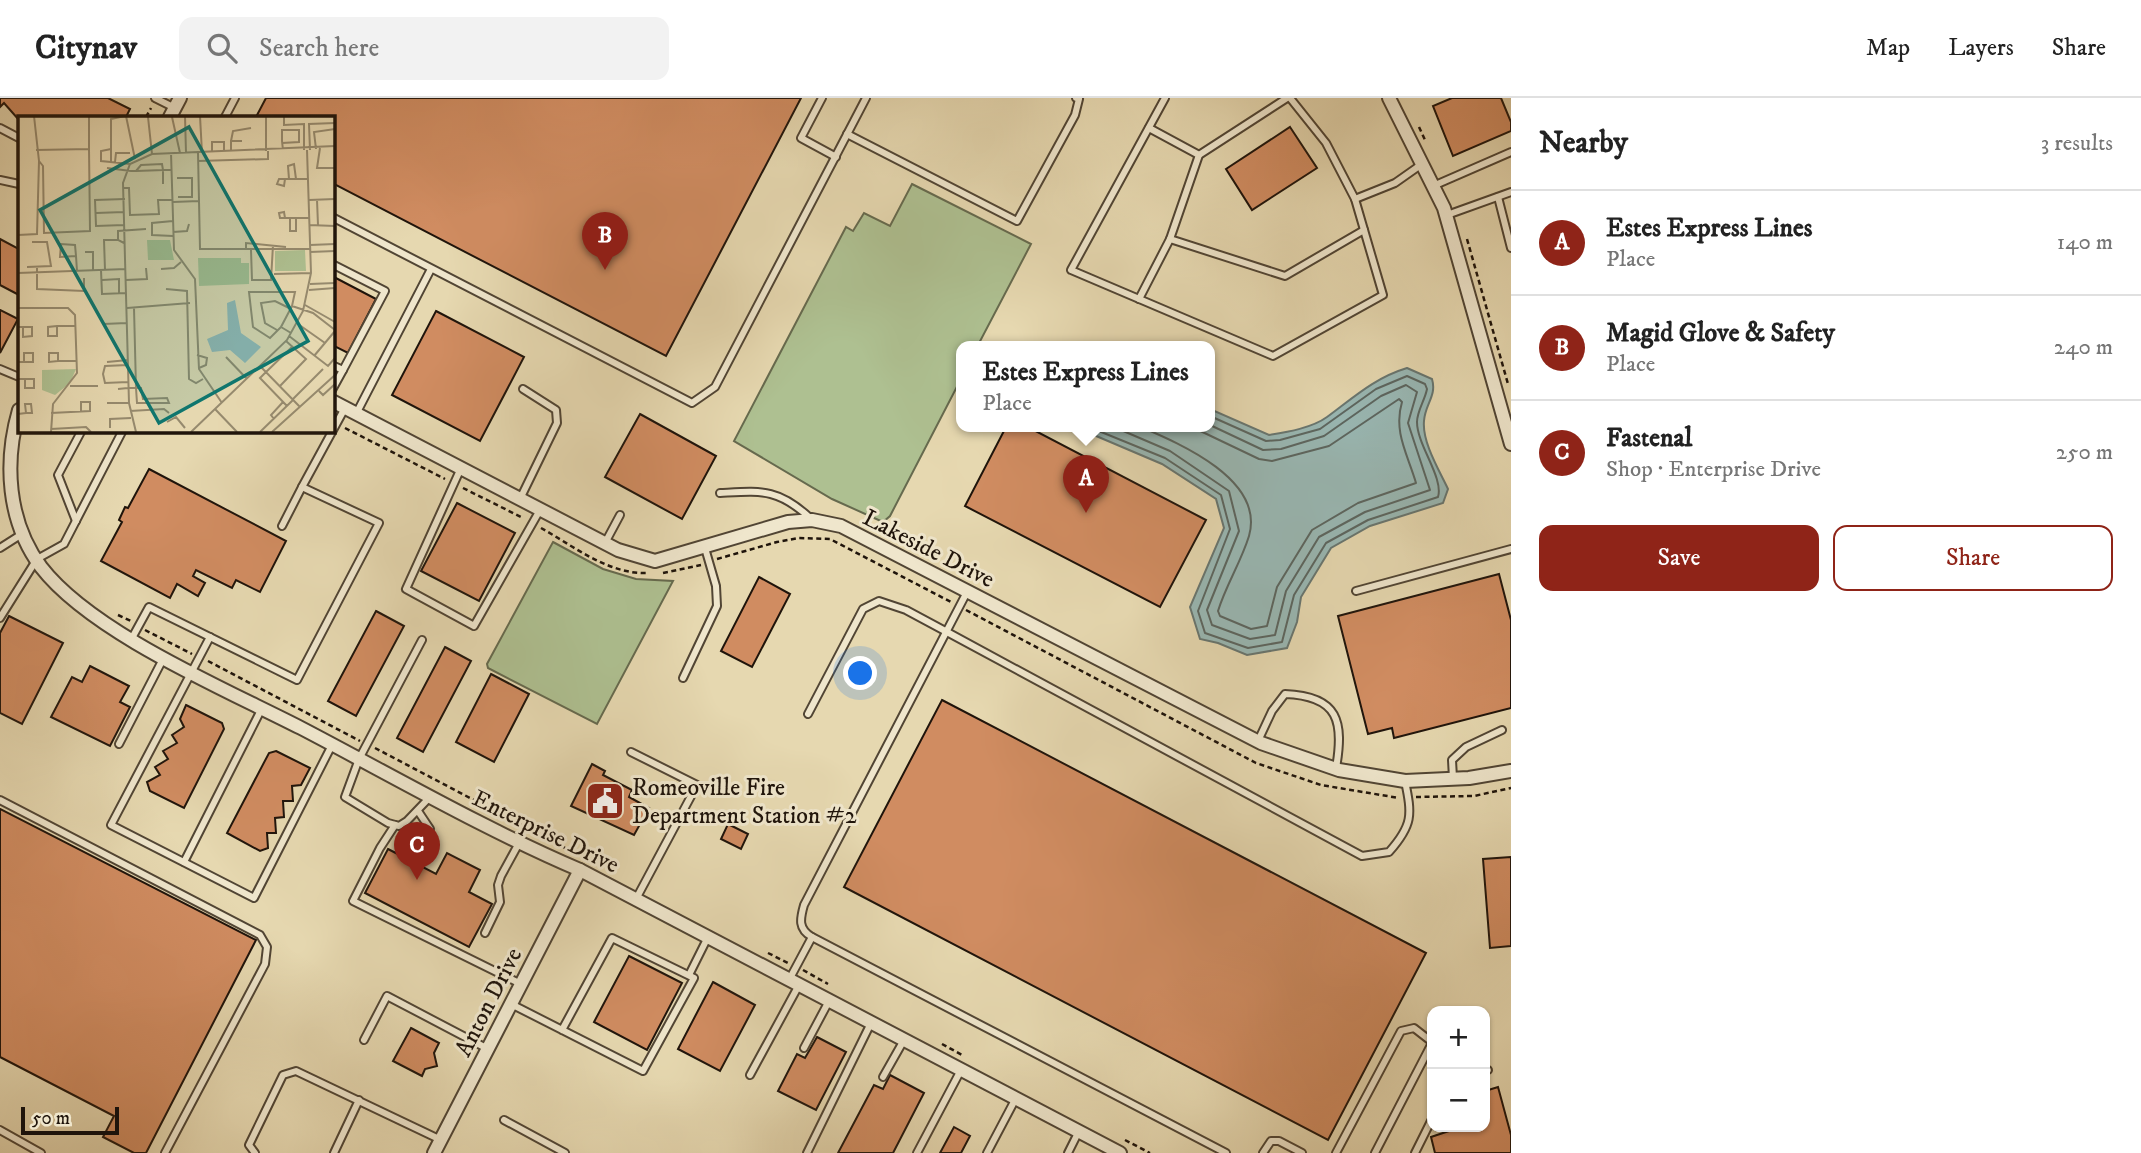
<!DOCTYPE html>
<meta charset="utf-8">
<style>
body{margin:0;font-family:"IM FELL DW Pica",serif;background:#f2f2f2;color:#222}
.controls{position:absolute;right:21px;bottom:21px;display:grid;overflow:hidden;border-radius:14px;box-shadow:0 2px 5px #0004}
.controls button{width:63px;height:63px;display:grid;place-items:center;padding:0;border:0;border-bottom:2px solid #e0e0e0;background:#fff;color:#222;font:35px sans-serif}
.scale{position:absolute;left:21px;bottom:18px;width:98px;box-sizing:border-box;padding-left:7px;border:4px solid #1f140b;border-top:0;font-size:19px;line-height:24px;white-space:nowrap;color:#1f140b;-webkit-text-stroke:5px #efe6cc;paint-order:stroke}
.you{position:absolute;left:861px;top:576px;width:24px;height:24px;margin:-18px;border:5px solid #fff;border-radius:50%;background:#1a73e8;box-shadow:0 0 0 10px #1a73e833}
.badge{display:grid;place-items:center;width:46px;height:46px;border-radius:50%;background:#8f2418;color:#fff;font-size:23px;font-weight:700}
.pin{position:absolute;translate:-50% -58px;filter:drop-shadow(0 2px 4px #0008)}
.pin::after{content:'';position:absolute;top:37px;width:24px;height:21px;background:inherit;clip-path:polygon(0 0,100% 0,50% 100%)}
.popup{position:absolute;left:956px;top:243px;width:259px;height:91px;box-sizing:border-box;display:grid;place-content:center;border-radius:14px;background:#fff;filter:drop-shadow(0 2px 5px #0005);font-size:23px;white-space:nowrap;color:#767676}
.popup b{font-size:26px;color:#222}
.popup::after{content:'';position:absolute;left:50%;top:100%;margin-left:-14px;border:14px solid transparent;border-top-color:#fff}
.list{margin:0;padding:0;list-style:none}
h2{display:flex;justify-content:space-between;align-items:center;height:91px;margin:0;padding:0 28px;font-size:30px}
h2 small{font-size:23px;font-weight:400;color:#767676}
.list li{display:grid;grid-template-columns:46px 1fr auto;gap:21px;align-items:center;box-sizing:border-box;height:105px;padding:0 28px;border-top:2px solid #e0e0e0}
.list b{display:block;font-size:26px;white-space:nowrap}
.list p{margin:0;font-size:23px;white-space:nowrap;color:#767676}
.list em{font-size:23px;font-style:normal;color:#767676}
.actions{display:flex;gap:14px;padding:21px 28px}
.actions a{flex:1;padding:16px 0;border:2px solid #8f2418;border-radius:14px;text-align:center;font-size:24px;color:#8f2418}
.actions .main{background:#8f2418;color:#fff}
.icon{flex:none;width:38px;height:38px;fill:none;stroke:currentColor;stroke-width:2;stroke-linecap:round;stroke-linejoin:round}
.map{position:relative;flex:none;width:1511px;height:1055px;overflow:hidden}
header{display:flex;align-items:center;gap:42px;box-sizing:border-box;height:98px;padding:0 35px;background:#fff;border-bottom:2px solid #e0e0e0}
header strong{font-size:33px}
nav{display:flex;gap:38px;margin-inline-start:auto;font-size:24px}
.search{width:490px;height:63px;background:#f2f2f2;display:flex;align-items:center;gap:18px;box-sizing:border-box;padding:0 24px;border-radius:14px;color:#767676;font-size:26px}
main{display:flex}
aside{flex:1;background:#fff}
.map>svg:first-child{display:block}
.green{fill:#aec091;stroke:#666a4e;stroke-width:2}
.water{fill:#99b8b4;stroke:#687670;stroke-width:2}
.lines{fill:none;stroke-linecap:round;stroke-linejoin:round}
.shore{stroke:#5c6660;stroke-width:2}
.building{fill:#d08c61;stroke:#1f140b;stroke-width:2}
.lane-casing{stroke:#514534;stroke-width:10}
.street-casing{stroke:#514534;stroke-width:16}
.path{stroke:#1f140b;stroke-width:2.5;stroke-dasharray:5 3.5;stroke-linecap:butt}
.lane{stroke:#efe6cc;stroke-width:6}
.street{stroke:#efe6cc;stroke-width:12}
.labels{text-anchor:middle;stroke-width:6;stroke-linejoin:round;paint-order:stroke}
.street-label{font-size:24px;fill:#1f140b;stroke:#efe6cc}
.poi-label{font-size:24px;fill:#1f140b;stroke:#efe6cc;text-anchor:start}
.inset-road{fill:none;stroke:#968a6e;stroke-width:2}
.view{fill:#0f766e;fill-opacity:0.15;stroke:#0f766e;stroke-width:3.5}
.inset-edge{fill:none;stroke:#1f140b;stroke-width:3.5}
</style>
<header>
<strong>Citynav</strong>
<div class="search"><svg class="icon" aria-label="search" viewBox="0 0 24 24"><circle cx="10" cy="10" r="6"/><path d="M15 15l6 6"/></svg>Search here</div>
<nav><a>Map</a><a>Layers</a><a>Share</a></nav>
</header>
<main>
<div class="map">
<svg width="1511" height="1055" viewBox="0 0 1511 1055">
<rect width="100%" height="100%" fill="#e6d8b0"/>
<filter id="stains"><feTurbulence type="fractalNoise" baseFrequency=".00286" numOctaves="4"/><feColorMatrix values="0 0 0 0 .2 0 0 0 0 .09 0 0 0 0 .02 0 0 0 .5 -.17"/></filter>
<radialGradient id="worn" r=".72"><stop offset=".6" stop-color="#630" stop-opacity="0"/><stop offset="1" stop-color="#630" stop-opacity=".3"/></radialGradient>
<!-- green -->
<g class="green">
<path d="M912 86 1031 146 977 249H962V279L890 418 883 424 832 401 734 343 846 129 853 133 864 115 890 128Z"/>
<path d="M553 444 603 471 636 481 673 483 597 626 488 570 487 566Z"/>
</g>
<!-- water -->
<path class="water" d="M1407 270 1432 281C1437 298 1425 306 1424 323 1422 344 1439 372 1448 391L1443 405 1370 428 1331 450 1301 499 1297 524 1287 550 1247 557 1218 545 1200 541 1190 509 1224 430 1216 401 1162 366 1075 329H1210V311L1269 337C1287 334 1312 330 1327 319 1353 300 1374 280 1407 270Z"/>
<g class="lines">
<!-- shore -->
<g class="shore">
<path d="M1089 329 1165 360 1221 397 1230 431 1198 513 1205 535 1248 550 1282 544 1294 497 1326 445 1368 422 1438 399C1444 380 1417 347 1417 324 1417 313 1425 302 1427 291L1425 286 1407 278 1376 291 1320 331 1280 342 1266 343 1210 318"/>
<path d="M1114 329 1170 353 1229 393 1239 433 1207 512 1212 527 1250 541 1275 537 1286 493 1319 439 1365 414 1430 392 1408 325 1417 294 1406 287 1381 298 1324 338 1281 351 1263 352 1210 327"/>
<path d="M1141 329C1181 346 1265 382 1249 438 1241 464 1226 487 1218 513L1220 518 1251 531 1267 528 1277 489 1312 432 1358 405 1416 385C1408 357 1393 334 1402 304L1399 301 1329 348 1272 363 1259 361 1192 329"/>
</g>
</g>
<!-- building -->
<g class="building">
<path d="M0 0H108L130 11 126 19H19V22L4 5 0 9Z"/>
<path d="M266 0H801L666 258 332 85V19H256Z"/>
<path d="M1452 0H1501L1511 24V33L1453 58 1433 8Z"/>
<path d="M1290 29 1317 70 1252 112 1226 71Z"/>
<path d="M0 141 19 151V197L0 187Z"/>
<path d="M332 178 376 201 348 255 332 247Z"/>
<path d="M0 212 18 221 0 255Z"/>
<path d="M436 213 524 259 480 343 392 297Z"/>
<path d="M640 316 716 358 682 421 605 379Z"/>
<path d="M1006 329H1028L1206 422 1160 509 965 408Z"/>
<path d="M149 371 286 443 260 494 236 482 232 490 196 472 193 478 205 485 198 498 177 486 170 500 101 463 122 424 119 422 125 409 128 410Z"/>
<path d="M457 405 515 435 479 503 421 473Z"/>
<path d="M1499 476 1511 522V610L1394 640 1392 630 1368 636 1338 518Z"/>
<path d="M759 479 790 496 752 569 721 553Z"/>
<path d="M376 513 404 528 356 618 328 603Z"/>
<path d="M9 518 63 545 22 626 0 615V535Z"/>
<path d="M445 549 471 563 423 654 397 640Z"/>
<path d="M90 568 129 588 120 604 130 609 110 648 51 619 72 579 82 584Z"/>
<path d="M491 576 529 596 494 664 456 644Z"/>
<path d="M942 602 1426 855 1328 1042 844 789Z"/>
<path d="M186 607 222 625 224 631 184 710 150 693 147 684 160 677 155 669 168 661 163 653 177 645 172 637 184 629 180 621Z"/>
<path d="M276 653 310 670 301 687 292 688 293 703H283L284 719 275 720 276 735H267L268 750 260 753 227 735 269 655Z"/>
<path d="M592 666 605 673 603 677 632 692 629 699 649 710 634 737 571 708Z"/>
<path d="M0 711 256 842 146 1055H134L103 1039 114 1018 0 959Z"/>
<path d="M728 726 748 736 741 751 721 741Z"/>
<path d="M388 751 436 776 447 755 480 772 469 794 492 806 469 849 365 795Z"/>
<path d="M1511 759V848L1490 850 1483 761Z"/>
<path d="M629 858 682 885 647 952 594 924Z"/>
<path d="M713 884 755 907 720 973 678 951Z"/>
<path d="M411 930 439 945 434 955 437 968 425 971 422 978 393 963Z"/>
<path d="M817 939 846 954 816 1012 778 993 797 956 805 960Z"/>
<path d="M890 977 924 995 893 1055H838L874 987 883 991Z"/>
<path d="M1498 989 1511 1037V1055H1435L1431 1039 1461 1029H1485V993Z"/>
<path d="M954 1029 970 1038 961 1055H940Z"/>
</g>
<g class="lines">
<defs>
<g id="lane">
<path d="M155 0 175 10"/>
<path d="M822 0 801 40 836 59"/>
<path d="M1165 0 1071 172 1273 258 1383 197 1355 101"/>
<path d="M1287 0 1199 57 1170 141 1285 178 1364 132"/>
<path d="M1290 0 1326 45 1355 101 1395 85 1422 66"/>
<path d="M225 19 235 0"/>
<path d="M0 30 19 40"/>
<path d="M1149 30 1199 57"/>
<path d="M847 36 1017 123 1075 17 1079 1 1076 0"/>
<path d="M0 82 19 86"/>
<path d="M1433 88 1511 54"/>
<path d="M1498 99 1511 150"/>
<path d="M1447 117 1511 94"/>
<path d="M332 119 692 305 715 289 866 0"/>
<path d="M332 166 385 193 343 272"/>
<path d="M1139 201 1170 141"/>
<path d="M332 267 343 272 332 292"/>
<path d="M0 271 19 279"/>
<path d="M356 316 431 171"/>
<path d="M461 370 406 491 474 528 540 412"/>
<path d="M720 395C761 393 778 390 810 420"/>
<path d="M520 401 557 325 556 312 523 291"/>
<path d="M76 423 58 377 82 332"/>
<path d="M282 428 302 389"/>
<path d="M605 445 620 417"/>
<path d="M0 450 22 436"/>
<path d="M1356 493 1511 451"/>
<path d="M0 520 37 461 64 446 123 332"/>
<path d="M210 539 111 727 254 800 332 647"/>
<path d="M132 540 149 509 297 582 379 425 302 389 345 310"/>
<path d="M422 542 359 661 345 699 388 725 399 728 407 723 430 699"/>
<path d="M683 580 717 508 716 488 705 450"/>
<path d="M808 616 863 511 879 503 906 512 947 534 1362 758 1389 754C1413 727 1412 717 1405 683"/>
<path d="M1258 643 1272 613 1285 596C1339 598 1344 624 1336 670"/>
<path d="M119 646 163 561"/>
<path d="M631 654 697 687 636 801"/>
<path d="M1453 680 1452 662 1466 649 1502 632"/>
<path d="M0 702 260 837 267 849 265 866 165 1055"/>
<path d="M418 713 430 731 423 757"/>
<path d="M395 727 380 750 353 803 521 886"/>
<path d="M184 764 262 610"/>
<path d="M485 835 500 804 498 787 501 778 519 745"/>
<path d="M812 839 1226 1055"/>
<path d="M689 877 708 839"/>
<path d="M789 882 812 839C798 831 800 821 804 807L967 494"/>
<path d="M511 906 643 973 694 880 612 840 562 932"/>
<path d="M364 942 387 898 488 951"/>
<path d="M804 950 829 903"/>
<path d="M1485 973 1488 972"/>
<path d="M750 977 799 887"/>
<path d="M883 979 904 942"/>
<path d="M504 1022 565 1055"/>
<path d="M0 1032 41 1055"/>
<path d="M255 1055 249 1047 283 977 296 973 441 1042"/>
<path d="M334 1055 359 1002"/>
<path d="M807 1055 871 925"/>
<path d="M917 1055 961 972"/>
<path d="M987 1055 1016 1000"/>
<path d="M1068 1055 1079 1033"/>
<path d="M1263 1055 1271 1043H1279L1302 1055"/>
<path d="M1336 1055 1401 933 1414 930 1432 944"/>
<path d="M1375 1055 1432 945"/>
<path d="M1415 1055 1432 1021"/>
</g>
<g id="street">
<path d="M1389 0 1444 110 1511 346"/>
<path d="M170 19 180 0"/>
<path d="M332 303 618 452 655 463 788 424 812 422 841 428 1261 645 1339 672 1405 683 1469 680 1511 673"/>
<path d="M19 312C4 364 7 423 41 469 92 535 225 591 301 630 393 678 484 731 580 772L1120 1055"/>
<path d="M434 1055 580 772"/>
</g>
</defs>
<!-- lane casing -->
<use href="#lane" class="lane-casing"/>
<!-- street casing -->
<use href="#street" class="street-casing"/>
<!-- path -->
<g class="path">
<path d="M146 19 151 10"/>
<path d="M1419 29 1425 42"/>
<path d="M1467 141 1508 286"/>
<path d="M345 330 445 381"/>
<path d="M463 390 523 420"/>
<path d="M541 430C575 449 609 477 649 475"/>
<path d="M717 461 777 444 799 440 830 441 951 504"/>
<path d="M663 475 701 467"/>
<path d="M966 512 1256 665 1321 687 1399 700"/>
<path d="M118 517 131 523"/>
<path d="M145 532 192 556"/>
<path d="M208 563 360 643"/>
<path d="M375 650 567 751"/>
<path d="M1416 699 1474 698 1511 690"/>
<path d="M768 855 788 865"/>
<path d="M803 872 828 886"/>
<path d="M942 946 964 958"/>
<path d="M1125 1042 1150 1055"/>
</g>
<!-- lane -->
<use href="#lane" class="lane"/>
<!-- street -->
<use href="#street" class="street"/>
</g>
<!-- icons -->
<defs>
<symbol id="civic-square" viewBox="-11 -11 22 22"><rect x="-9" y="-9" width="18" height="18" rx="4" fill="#8f2418" stroke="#efe6cc"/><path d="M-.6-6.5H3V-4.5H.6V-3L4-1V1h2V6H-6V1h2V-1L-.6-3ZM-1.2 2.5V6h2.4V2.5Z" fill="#fff"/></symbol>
</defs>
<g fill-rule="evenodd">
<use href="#civic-square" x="583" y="681" width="44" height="44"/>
</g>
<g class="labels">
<!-- street labels -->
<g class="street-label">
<text transform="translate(929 450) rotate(27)" y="8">Lakeside Drive</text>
<text transform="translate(546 733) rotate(26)" y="8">Enterprise Drive</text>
<text transform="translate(488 904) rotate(-63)" y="8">Anton Drive</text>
</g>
<!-- poi labels -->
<g class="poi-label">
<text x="632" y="697">Romeoville Fire<tspan x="632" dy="28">Department Station #2</tspan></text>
</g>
</g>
<!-- overview -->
<g transform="translate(18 18)">
<rect width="317" height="317" fill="#e6d8b0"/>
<path d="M152 124 156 144H130L129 124ZM287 134 288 155H257V135ZM180 142H223V147H231V168L181 170ZM58 253 52 267 37 279 24 274V254Z" fill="#aec091"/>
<path d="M217 184 223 217 243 231 227 247 212 234 194 236 189 223 210 214 209 187Z" fill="#99b8b4"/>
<path class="inset-road" d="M71 0V33M107 0 93 3V46L112 48M108 0 117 43M167 0 168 37M182 0 184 37M266 0V9L286 8V34M130 1 134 38M154 1 162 37M213 25 215 15 233 12M264 27 281 26V14H264V25L265 34M302 32 299 52H317M93 33 83 35V45L93 46M298 33 296 16 317 13M18 34 71 33 72 115 26 117 25 50 21 45M292 34 291 8 317 7M248 35V0M194 36V26H206V36M213 36V25H224M153 37 156 134 177 163 181 253 204 287M180 37 182 133H292M180 45 250 43V35M97 46 98 37H112M89 52 113 55H118L145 54 144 48 123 49 118 55M159 62H174V81H160M267 63 266 70 259 68 261 63H290M271 63 270 50 276 48 278 63M145 68V54H154M105 72H111L112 99 141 98 140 84H155M291 84 317 83M299 84 300 109M155 86 181 85M78 97 106 96M267 102 266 96 261 97 262 102H291M272 102V115H278V102M155 105 134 107V119L155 120M106 109 78 110 77 84 107 83M291 109 317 110M155 116 169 115 171 108M0 119 19 118 21 45 16 0M106 127 100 124V115L128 113M292 129 317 128M228 134V127L268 131M233 134 234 164H253L255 129M67 136H75V154M292 136 317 135M58 140 42 141 43 128 57 129 58 140 59 155M9 151 33 150 29 126H14M19 151V173L66 175V162M143 153 156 152 163 146M83 154 84 178 108 177M87 154 86 124H100M0 157 108 153M256 158 293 157M84 164 101 163V177M108 164 129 163 128 152M292 168 317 167M148 173 169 175 171 263 178 267 185 263M291 174 317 172M287 189 317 206M0 192H50L57 199 59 257 35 288 33 316M109 192 172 187M85 208 109 207M280 208 307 227M39 210V220H30V211L39 210H58M0 211H14V220L5 221V211M263 211 252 222 235 211 231 176H277L274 190M259 214 247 207 243 187 257 185 273 193M273 217 263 211 274 190 295 197 317 214M271 220 310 250 317 242M179 239 189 242 188 249 181 252M296 240 317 215M208 241 229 263M40 245V237H31V246L40 245H59M0 246H15V237H6V246M89 246 110 244M110 249 87 250 85 258 87 267 110 266M242 250 282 291M248 256 242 262 269 290M248 256 275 230M0 263H16V272H7V263M52 270H80M262 270 288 243 268 225M100 273 110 272H123L125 283 149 282 151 287H119L118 272 116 192M301 275 305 279 317 268M274 284 305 253M89 287H111M197 293 219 316M112 295 146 293 151 297M33 297 72 295V286H63V296M0 298 8 297H14L13 288H7L8 297M256 303 253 299 265 286M149 306 158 301 167 312M92 312V303L113 302M33 313 68 311 73 316M118 316 111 287 107 143 105 67 112 48 134 38 317 30M173 316 269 224 285 195 293 157 289 34M242 316 275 284M254 316 317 259"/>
<path class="view" d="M171 11 290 225 141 307 22 94Z"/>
<rect width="317" height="317" class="inset-edge"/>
</g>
<rect width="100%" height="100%" filter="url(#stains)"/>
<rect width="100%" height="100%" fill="url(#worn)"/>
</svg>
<div class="controls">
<button>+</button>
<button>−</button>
</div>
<div class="scale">50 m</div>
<div class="you"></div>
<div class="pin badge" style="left:1086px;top:415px">A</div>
<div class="popup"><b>Estes Express Lines</b>Place</div>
<div class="pin badge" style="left:605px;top:172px">B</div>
<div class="pin badge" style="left:417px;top:782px">C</div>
</div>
<aside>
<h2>Nearby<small>3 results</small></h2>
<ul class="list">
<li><span class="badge">A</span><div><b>Estes Express Lines</b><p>Place</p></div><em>140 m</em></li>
<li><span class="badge">B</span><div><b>Magid Glove &amp; Safety</b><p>Place</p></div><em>240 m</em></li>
<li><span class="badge">C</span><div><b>Fastenal</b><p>Shop · Enterprise Drive</p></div><em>250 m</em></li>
</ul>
<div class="actions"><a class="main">Save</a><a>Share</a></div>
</aside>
</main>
